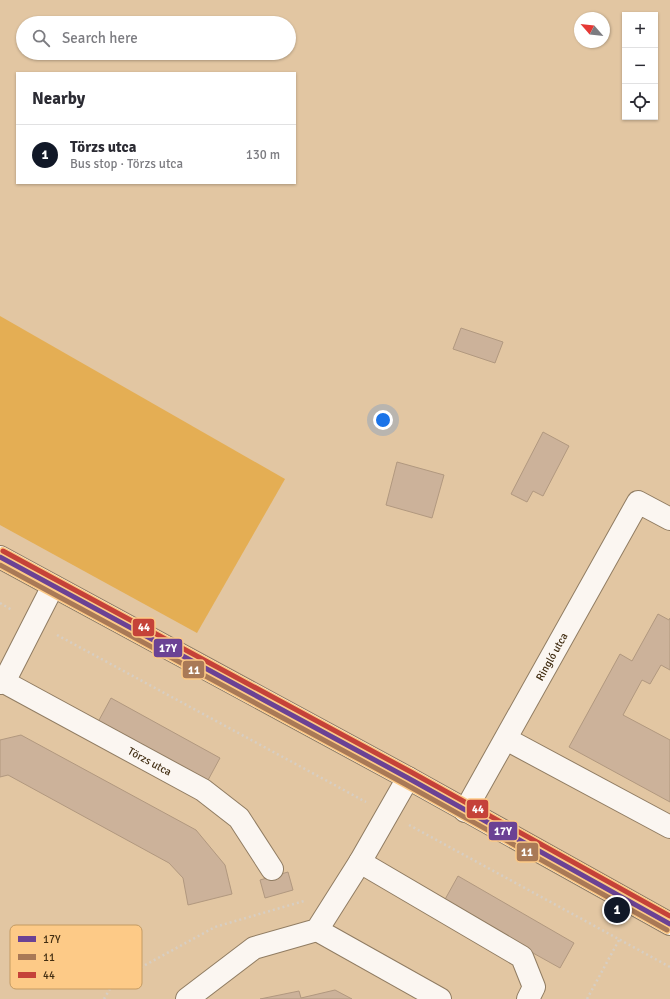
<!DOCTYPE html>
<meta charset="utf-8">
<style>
body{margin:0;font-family:Signika,sans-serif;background:#f2f2f3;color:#2b2b33}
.controls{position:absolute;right:12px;top:12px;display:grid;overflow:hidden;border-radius:0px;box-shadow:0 1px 3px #0004}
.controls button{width:36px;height:36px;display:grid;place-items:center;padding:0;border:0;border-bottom:1px solid #e1e1e2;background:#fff;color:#2b2b33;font:20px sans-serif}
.compass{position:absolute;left:574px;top:12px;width:36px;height:36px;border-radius:50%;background:#fff;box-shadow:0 1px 3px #0004;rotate:298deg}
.you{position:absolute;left:383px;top:420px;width:14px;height:14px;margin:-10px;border:3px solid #fff;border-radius:50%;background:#1a73e8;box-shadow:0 0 0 6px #1a73e833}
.badge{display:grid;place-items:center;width:26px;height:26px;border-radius:50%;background:#111827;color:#fff;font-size:13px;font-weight:700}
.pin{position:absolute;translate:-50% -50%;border:2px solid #fff;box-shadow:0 1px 4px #0006}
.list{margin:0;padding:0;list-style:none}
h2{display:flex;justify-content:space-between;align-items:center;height:52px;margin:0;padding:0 16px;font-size:17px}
h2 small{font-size:13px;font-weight:400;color:#7c7c81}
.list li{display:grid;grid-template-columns:26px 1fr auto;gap:12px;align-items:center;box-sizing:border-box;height:60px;padding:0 16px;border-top:1px solid #e1e1e2}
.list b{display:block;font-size:15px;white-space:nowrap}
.list p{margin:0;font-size:13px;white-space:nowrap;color:#7c7c81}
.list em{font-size:13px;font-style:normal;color:#7c7c81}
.icon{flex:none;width:22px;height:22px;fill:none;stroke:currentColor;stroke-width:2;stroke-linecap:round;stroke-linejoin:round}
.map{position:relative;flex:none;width:670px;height:999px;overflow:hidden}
.search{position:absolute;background:#fff;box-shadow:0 1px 3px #0004;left:16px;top:16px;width:280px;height:44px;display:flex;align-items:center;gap:10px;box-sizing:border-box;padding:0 14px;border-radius:22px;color:#7c7c81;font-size:15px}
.panel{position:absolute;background:#fff;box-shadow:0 1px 3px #0004;left:16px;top:72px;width:280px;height:112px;border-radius:0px}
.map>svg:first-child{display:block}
.green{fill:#e4ae54}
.building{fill:#ccb29a;stroke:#b1987f}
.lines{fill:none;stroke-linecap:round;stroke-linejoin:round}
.minor-casing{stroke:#907c62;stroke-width:24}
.path{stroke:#d7cec3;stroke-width:2.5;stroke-dasharray:2 3;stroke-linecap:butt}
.minor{stroke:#fbf6f1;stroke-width:22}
.bus-1-casing{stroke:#fdca87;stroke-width:8}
.bus-2-casing{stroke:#fdca87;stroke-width:8}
.bus-3-casing{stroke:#fdca87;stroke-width:8}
.bus-1{stroke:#6b4294;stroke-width:5}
.bus-2{stroke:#a97956;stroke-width:5}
.bus-3{stroke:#c54239;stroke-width:5}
.labels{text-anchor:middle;stroke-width:3;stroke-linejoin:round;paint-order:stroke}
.street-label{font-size:11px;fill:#402c10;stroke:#fdca87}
.key{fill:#fdca87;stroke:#c49b63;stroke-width:1}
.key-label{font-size:11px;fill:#402c10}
.line-badge{stroke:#fdca87;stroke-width:1.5}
.badge-label{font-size:11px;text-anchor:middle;font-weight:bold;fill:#fff}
</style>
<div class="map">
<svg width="670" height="999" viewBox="0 0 670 999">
<rect width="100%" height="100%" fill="#e2c6a2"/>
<!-- green -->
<path class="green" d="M0 316 285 479 197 633 0 525Z"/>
<!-- building -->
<g class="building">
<path d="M461 328 503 342 495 363 453 349Z"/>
<path d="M543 432 569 446 543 496 533 491 527 502 511 494Z"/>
<path d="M397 462 444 475 432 518 386 505Z"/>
<path d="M658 614 669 620 670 618V670L661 665 650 684 642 680 623 715 670 740V802L569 747 620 654 632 661Z"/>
<path d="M111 698 220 758 207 782 98 722Z"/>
<path d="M21 735 196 830 225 865 232 894 188 905 183 878 169 863 8 775 0 777V740Z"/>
<path d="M288 872 293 890 265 898 260 880Z"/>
<path d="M458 876 574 943 560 968 443 903Z"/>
<path d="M335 990 352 999H260L299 991 301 998Z"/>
</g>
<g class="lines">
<defs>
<g id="minor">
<path d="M0 557 408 778 670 924"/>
<path id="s1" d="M4 682 203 790 239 818 272 869"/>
<path d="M0 683 4 682 53 586"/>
<path d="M506 739 670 827"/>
<path id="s2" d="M465 811 638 502 670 519"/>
<path d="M360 862 522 957 534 987 528 999"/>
<path d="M317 930 440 999"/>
<path d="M187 999 254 948 317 930 360 862 408 778"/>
</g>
</defs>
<!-- minor casing -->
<use href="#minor" class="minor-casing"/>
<!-- path -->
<g class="path">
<path d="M0 603 12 610"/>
<path d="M57 635 366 802"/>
<path d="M409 825 670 967"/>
<path d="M104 999 114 982 215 927 304 901"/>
<path d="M587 999 619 940"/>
</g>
<!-- minor -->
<use href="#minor" class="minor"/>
<defs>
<path id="bus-1" d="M0 557 408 778 670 924"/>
<path id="bus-2" d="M0 565 405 784 667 930"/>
<path id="bus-3" d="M3 551 411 772 670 916"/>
</defs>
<!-- bus-1 casing -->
<use href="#bus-1" class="bus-1-casing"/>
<!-- bus-2 casing -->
<use href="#bus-2" class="bus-2-casing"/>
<!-- bus-3 casing -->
<use href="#bus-3" class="bus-3-casing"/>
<!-- bus-1 -->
<use href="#bus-1" class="bus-1"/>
<!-- bus-2 -->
<use href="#bus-2" class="bus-2"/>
<!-- bus-3 -->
<use href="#bus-3" class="bus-3"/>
</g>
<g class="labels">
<!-- street labels -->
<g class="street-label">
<text dy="4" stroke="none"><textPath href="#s2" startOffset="177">Ringló utca</textPath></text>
<text dy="4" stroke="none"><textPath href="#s1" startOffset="166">Törzs utca</textPath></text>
</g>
</g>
<!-- legend -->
<rect x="10" y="925" width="132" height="64" rx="6" class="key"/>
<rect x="18" y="936" width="18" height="6" fill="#6b4294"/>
<rect x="18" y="954" width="18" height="6" fill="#a97956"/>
<rect x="18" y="972" width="18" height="6" fill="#c54239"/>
<g class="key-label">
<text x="43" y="943">17Y</text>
<text x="43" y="961">11</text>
<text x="43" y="979">44</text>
</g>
<g class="line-badge">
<rect x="132" y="618" width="23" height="19" rx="4" fill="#c54239"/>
<rect x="153" y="638" width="30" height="20" rx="4" fill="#6b4294"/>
<rect x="182" y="660" width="23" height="19" rx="4" fill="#a97956"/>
<rect x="466" y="799" width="23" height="20" rx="4" fill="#c54239"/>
<rect x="488" y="821" width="30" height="20" rx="4" fill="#6b4294"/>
<rect x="516" y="842" width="23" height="20" rx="4" fill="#a97956"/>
</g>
<g class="badge-label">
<text x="144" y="631">44</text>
<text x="168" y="652">17Y</text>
<text x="194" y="674">11</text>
<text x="478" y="813">44</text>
<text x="503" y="835">17Y</text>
<text x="527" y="856">11</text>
</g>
</svg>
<div class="controls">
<button>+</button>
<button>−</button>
<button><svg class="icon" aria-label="locate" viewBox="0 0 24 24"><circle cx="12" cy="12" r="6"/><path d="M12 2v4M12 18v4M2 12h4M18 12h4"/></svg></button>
</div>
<svg class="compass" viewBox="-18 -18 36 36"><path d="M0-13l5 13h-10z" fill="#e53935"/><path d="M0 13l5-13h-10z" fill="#7c7c81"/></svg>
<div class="you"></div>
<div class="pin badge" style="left:617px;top:910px">1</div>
<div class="search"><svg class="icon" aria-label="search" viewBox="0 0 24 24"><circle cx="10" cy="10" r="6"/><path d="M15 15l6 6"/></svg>Search here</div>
<section class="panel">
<h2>Nearby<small></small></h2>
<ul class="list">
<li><span class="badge">1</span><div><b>Törzs utca</b><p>Bus stop · Törzs utca</p></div><em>130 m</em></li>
</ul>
</section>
</div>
